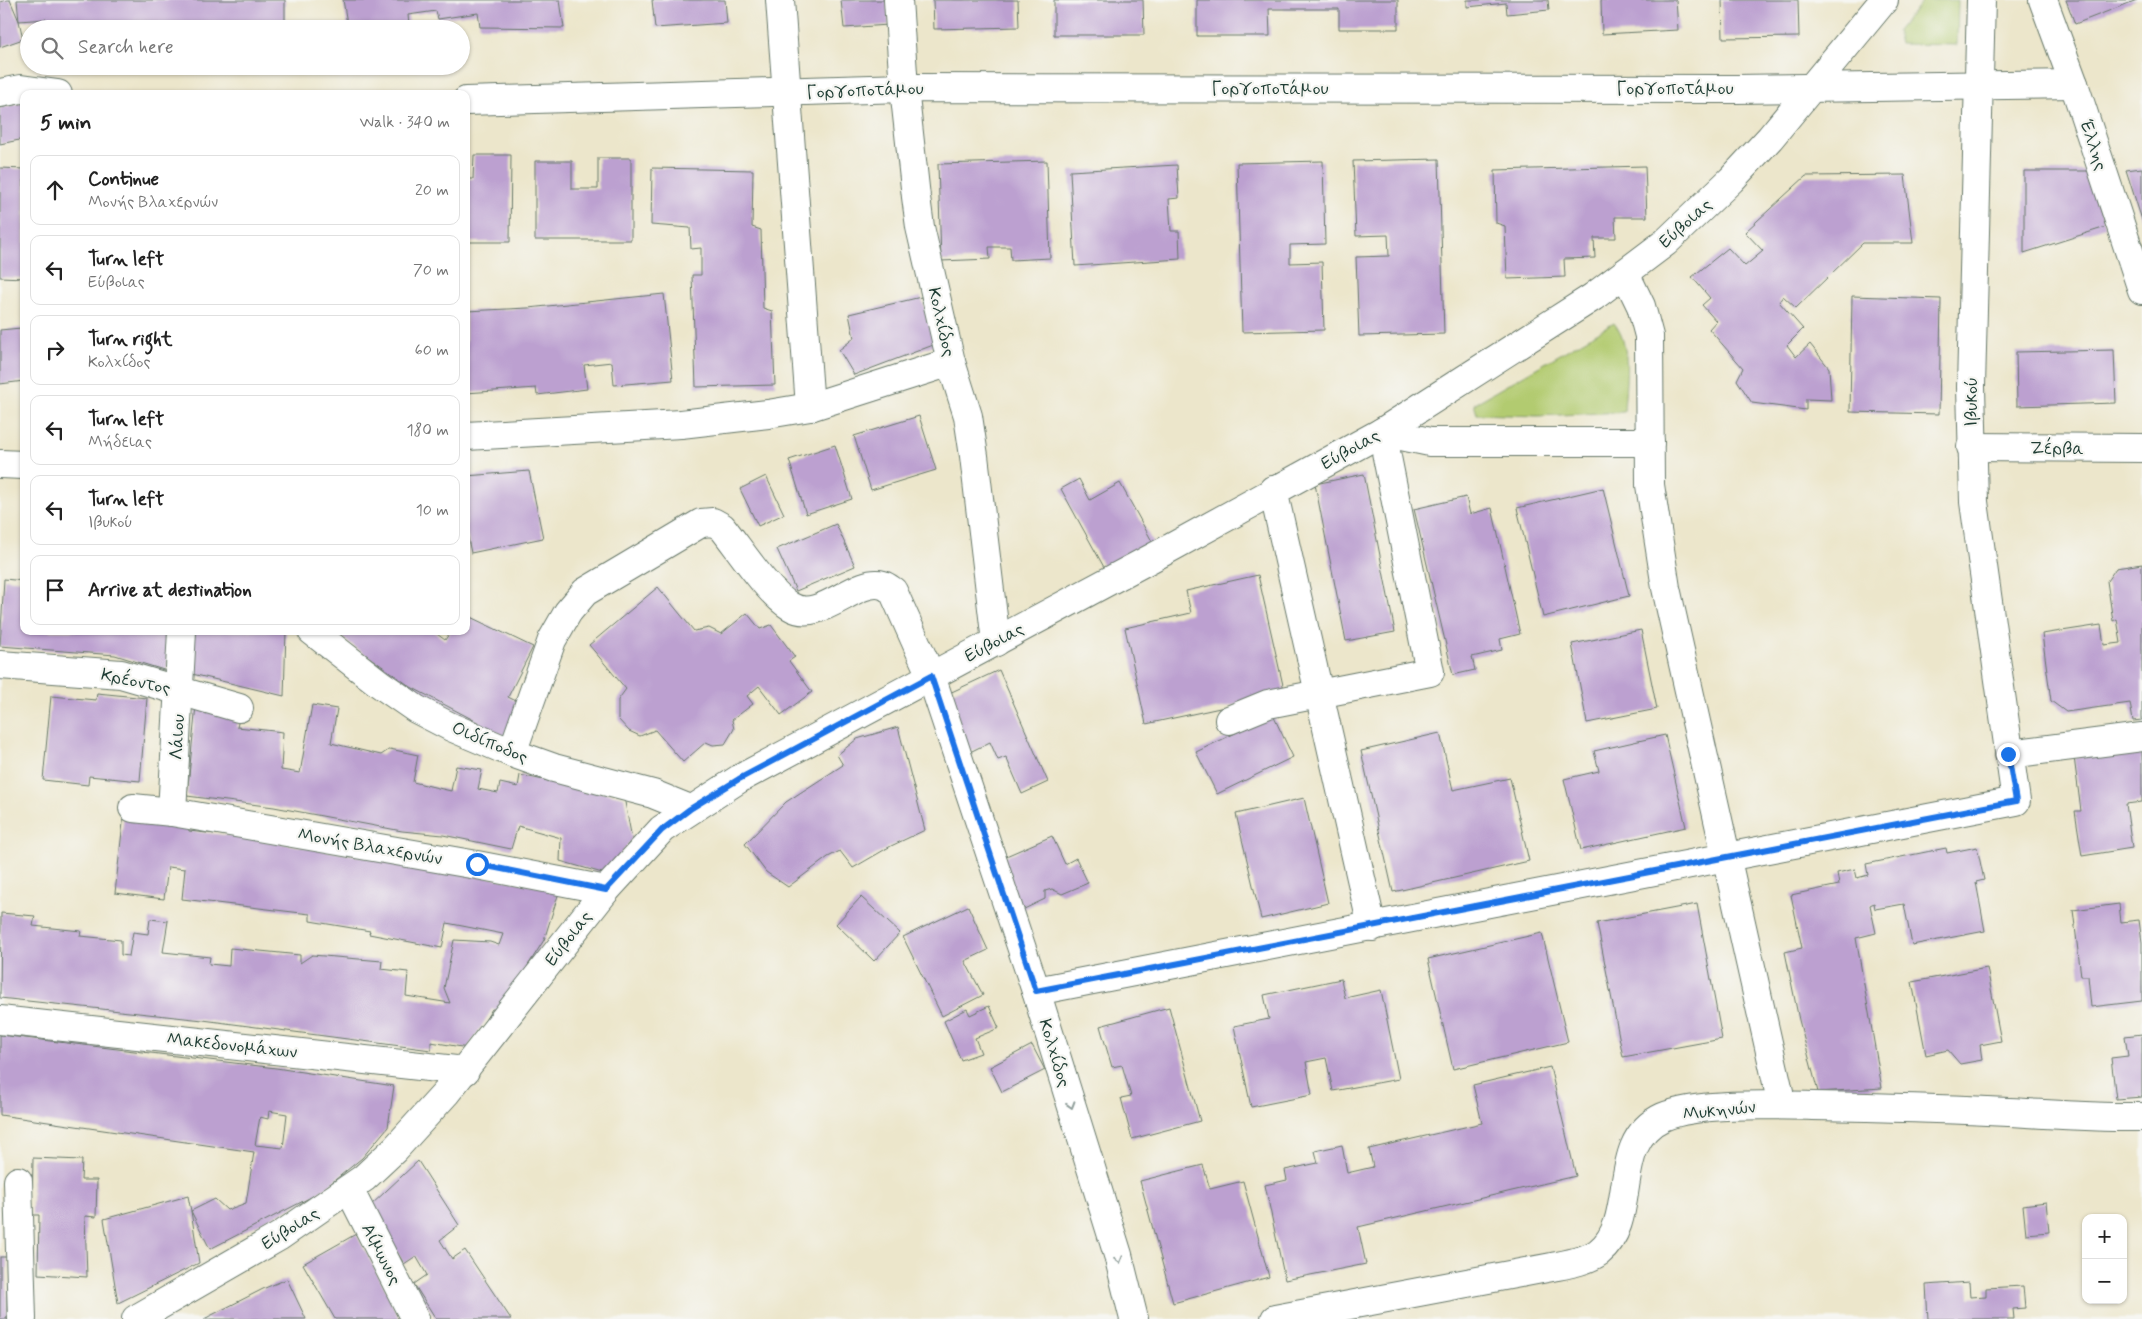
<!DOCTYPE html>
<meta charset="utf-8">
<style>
body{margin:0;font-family:Mynerve,sans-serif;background:#f2f2f2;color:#222}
.controls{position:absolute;right:15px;bottom:15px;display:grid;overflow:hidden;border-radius:10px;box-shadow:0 1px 4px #0004}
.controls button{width:45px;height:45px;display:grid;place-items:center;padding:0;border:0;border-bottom:1px solid #e0e0e0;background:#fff;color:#222;font:25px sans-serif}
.stop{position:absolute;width:15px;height:15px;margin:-11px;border:4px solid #1a73e8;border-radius:50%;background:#fff}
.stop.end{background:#1a73e8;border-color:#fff;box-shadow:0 1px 5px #0008}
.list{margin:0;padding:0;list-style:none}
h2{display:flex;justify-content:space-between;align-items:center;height:65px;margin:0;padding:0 20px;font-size:21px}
h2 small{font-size:16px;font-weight:400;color:#767676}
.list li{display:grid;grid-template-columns:32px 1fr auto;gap:15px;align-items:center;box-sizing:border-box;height:70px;margin:0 10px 10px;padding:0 10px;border:1px solid #e0e0e0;border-radius:10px}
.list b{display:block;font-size:19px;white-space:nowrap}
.list p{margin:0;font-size:16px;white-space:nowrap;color:#767676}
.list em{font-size:16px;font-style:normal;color:#767676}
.icon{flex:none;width:28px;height:28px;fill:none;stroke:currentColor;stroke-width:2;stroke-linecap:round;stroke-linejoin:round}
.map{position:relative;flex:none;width:2142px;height:1319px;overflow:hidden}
.search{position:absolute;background:#fff;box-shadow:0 1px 4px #0004;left:20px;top:20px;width:450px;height:55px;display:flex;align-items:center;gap:12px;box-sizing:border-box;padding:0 18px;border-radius:28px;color:#767676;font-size:19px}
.panel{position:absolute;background:#fff;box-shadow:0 1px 4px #0004;left:20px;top:90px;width:450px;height:545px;border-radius:10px}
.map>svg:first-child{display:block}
.green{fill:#b2cb70;stroke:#688452}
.building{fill:#bca0d0;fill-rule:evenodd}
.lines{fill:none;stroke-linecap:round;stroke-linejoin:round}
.minor-casing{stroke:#677869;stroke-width:30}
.major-casing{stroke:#677869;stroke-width:30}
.minor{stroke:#fff;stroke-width:28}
.major{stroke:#fff;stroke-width:28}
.oneway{stroke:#8f9e9a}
.route{stroke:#1a73e8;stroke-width:6}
.labels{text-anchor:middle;stroke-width:4.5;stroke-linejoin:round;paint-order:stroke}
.street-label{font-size:18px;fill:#1f3d34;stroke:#f6f6f2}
</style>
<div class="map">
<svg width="2142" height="1319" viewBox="0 0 2142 1319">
<rect width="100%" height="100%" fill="#f6f6f2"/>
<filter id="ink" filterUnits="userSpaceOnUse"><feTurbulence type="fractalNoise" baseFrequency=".02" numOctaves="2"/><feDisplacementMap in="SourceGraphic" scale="10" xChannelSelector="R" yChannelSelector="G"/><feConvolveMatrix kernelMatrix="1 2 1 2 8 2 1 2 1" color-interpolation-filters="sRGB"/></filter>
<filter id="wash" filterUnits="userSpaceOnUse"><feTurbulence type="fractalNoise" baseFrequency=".0096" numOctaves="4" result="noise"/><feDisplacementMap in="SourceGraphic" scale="20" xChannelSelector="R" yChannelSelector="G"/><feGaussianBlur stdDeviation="1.12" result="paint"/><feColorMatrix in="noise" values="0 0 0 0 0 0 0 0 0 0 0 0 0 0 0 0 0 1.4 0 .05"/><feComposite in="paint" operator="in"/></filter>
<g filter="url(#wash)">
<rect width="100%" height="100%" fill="#ece6cb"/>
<!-- green -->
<g class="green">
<path d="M1923 0H1958L1957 45 1900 44 1897 31Z"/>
<path d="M1614 323C1633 347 1625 383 1624 412L1538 416 1477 414 1474 404Z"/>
</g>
<g id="blocks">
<!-- building -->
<g class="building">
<path d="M7 0H10L19 21 17 0H285V29H47L46 19 19 21 23 39 0 47V2Z"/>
<path d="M343 0H560L564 28 480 27 478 13 438 19 436 11 408 15 409 25 388 29H348Z"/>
<path d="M652 0H725L727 23 655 28Z"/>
<path d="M841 0H887L889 25 844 28Z"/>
<path d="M933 0H1018L1019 27 934 29Z"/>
<path d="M1054 0H1143L1144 35H1054Z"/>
<path d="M1197 0H1398V29H1339V9H1269L1270 36H1197Z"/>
<path d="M1467 0H1548L1549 10 1507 14 1506 3 1467 7Z"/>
<path d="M1601 0H1676L1678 30 1602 34Z"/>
<path d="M1722 0H1798L1799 37 1723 38Z"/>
<path d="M2066 0H2137L2075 24Z"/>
<path d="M24 102V139L0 144V108Z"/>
<path d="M474 155H511L510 242H466V179H473Z"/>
<path d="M598 158H631V240H535V161H572V189H598Z"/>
<path d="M1439 159 1444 334 1359 336 1356 257 1389 256 1388 235 1356 236 1353 161Z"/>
<path d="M1047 161 1050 258 1011 260 1010 247H989L990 259 941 261 938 164Z"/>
<path d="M1323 161 1325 244 1290 245V263L1322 262 1324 330 1242 332 1237 163Z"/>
<path d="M1177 165 1179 198 1169 199 1171 231H1179L1180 259 1075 266 1070 171Z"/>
<path d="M1645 166 1647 217H1615L1616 238H1594L1595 258 1564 259 1565 277 1507 279 1505 226 1496 223 1495 170Z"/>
<path d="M0 168 24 169V278L0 277Z"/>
<path d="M652 168 753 170 752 227 761 230 763 308 772 311 775 385 696 387 692 275H701V248L691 249 690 228 651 225Z"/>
<path d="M2142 168V220L2126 170Z"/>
<path d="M2024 171H2088L2106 227 2024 253Z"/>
<path d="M1905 175 1913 243H1863L1796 308 1783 296 1779 302 1803 329 1787 345 1796 357 1810 344 1829 368 1831 400 1806 399V410L1752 403 1737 380 1743 368 1709 329 1716 321 1702 305 1710 298 1692 277 1728 248 1745 266 1763 251 1745 232 1806 176Z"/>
<path d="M664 294 673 380 614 385 612 362 584 365 587 389 537 395 536 388 466 393V311L528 308Z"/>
<path d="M1852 296 1941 299 1939 414 1850 412Z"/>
<path d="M921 297 936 344 854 375 839 350 854 338 849 314Z"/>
<path d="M21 328 24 381 0 384V330Z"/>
<path d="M2114 350 2116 403 2017 406 2016 352Z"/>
<path d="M919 416 936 470 871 490 854 436Z"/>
<path d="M835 445 852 499 806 514 789 460Z"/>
<path d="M529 471 543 538 471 553 466 529V476Z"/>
<path d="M1364 474 1395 632 1346 641 1315 484Z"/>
<path d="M766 476 784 514 758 526 740 489Z"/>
<path d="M1079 479 1090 500 1120 483 1153 543 1105 569 1061 489Z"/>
<path d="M1603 488 1629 596 1543 617 1517 508Z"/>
<path d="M1466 497 1470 514 1492 508 1520 634 1500 639 1502 650 1472 657 1475 670 1453 675 1414 509Z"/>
<path d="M836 524 855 566 796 591 777 549Z"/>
<path d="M2142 564V720L2133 721 2130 703 2066 712 2051 701 2042 634 2101 625 2104 645 2121 643 2117 619 2113 621 2107 581 2116 568Z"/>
<path d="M1258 575 1285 694 1146 724 1125 628 1191 613 1186 591Z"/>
<path d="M4 579 24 581V631H169L167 671 115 655 0 646Z"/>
<path d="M658 587 694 631 709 628 721 634 747 613 760 629 771 625 795 657 789 661 812 692 781 715 759 686 747 696 753 704 732 720 734 729 725 744 713 745 706 742 683 762 655 730 640 736 629 731 618 719V700L626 689 589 645Z"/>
<path d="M466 615 533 647 508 697 520 703 504 736 411 687 337 634 342 631H433L445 640 451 631H466Z"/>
<path d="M1641 630 1657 709 1587 723 1572 644Z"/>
<path d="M193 631H286L284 696 188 673Z"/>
<path d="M999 670 1048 782 1022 794 1006 757 998 760 990 742 968 753 943 696Z"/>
<path d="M97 693 147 698 140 781 89 776 88 785 43 780 51 696 96 700Z"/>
<path d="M196 705 239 719 237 727 283 732 281 770 300 773 312 705 337 709 331 743 381 755 390 749 418 755 413 782 451 791 456 766 482 770 478 789 498 793 500 783 518 787 520 775 624 797 632 839 606 874 560 861 561 838 518 826 511 849 443 835 402 831 274 807 187 796Z"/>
<path d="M1273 715 1293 757 1217 794 1196 752Z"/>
<path d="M898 727 925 830 891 846 853 868 840 851 828 857 788 887 766 872 745 844 786 802 843 765 837 755 857 739Z"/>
<path d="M1440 733 1453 790 1510 778 1529 861 1393 892 1361 751Z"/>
<path d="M1665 735 1686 827 1581 850 1564 779 1599 771 1594 751Z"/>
<path d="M2142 743V802L2126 804 2132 848 2082 856 2075 811H2081L2074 757Z"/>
<path d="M1304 798 1328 903 1261 919 1236 814Z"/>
<path d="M124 814 187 822 189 831 242 837 560 889 544 940 500 1010 492 1009 468 1048 431 1042V1050L203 1020 0 998 1 913 35 916 33 926 81 931 80 936 121 940V955L129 956 133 932 148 934 150 919 168 921 163 952 210 957 209 964 229 966 230 948 300 955V963L312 955 382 961 381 969 408 972 406 996 450 1003 444 988 454 940 490 942 499 945 503 934 447 923 442 948 369 934 370 931 310 921V914L182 899 185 869 168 867 164 899 115 893Z"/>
<path d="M1052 836 1065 864 1076 858 1088 883 1062 894 1052 889 1045 891V899L1020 911 997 860Z"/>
<path d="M1977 847 1984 880 1976 882 1985 931 1912 945 1904 904 1875 909 1874 903 1870 905 1876 933 1856 938 1882 1088 1818 1092 1799 1020 1785 952 1802 948 1791 895 1839 885 1837 873 1855 869 1857 878 1868 875 1866 864 1946 848 1947 853Z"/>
<path d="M861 897 900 933 874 961 836 924Z"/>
<path d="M1697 904 1722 1039 1623 1057 1597 923Z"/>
<path d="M2119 904 2121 922 2139 920 2142 942V1001L2091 1007 2088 976H2081L2073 910Z"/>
<path d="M968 906 988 950 965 961 983 995 942 1016 903 937Z"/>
<path d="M1542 933 1568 1042 1453 1069 1428 959Z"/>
<path d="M1987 968 2001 1041 1980 1045 1982 1060 1960 1064 1948 1050 1926 1055 1912 982Z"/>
<path d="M1341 979 1345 998 1381 990 1399 1079 1333 1091 1326 1058 1306 1062 1312 1095 1251 1107 1234 1026 1269 1019 1264 995Z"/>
<path d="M989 1006 999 1028 975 1038 981 1053 961 1060 944 1021 967 1009 970 1015Z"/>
<path d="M1169 1007 1200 1121 1132 1139 1121 1098 1131 1096 1122 1065 1112 1067 1100 1026Z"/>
<path d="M2142 1034V1097L2116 1099 2111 1058 2128 1056 2125 1036Z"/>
<path d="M0 1035 276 1068 394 1086 388 1127 362 1158 319 1193 210 1249 191 1211 199 1263 118 1303 104 1219 188 1196 191 1211 215 1199 227 1210 246 1203 254 1152 0 1115ZM269 1111 287 1114 283 1148 255 1145 260 1117 268 1119Z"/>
<path d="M1032 1045 1045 1070 1002 1092 990 1067Z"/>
<path d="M1550 1067 1576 1176 1358 1227 1366 1264 1285 1280 1265 1185 1287 1180 1285 1170 1318 1163 1315 1151 1342 1145 1347 1173 1373 1167 1369 1149 1482 1123 1473 1085Z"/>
<path d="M33 1158 82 1160 81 1180H97L96 1217 85 1216 87 1277 38 1274 39 1215H32Z"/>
<path d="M418 1161 459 1225 440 1240 452 1259 465 1250 511 1319H436L414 1284 427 1275 416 1256 404 1264 370 1206Z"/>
<path d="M1203 1165 1210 1189 1243 1181 1269 1277 1173 1303 1140 1181Z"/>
<path d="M2046 1202 2049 1232 2026 1234 2023 1205Z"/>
<path d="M356 1234 387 1292 399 1319H335L303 1264Z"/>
<rect x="0" y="1257" width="7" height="62"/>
<path d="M287 1279 306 1319H204L265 1288Z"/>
<path d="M1969 1282 1970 1297 1986 1296V1288L2023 1286 2025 1308 2013 1309 2014 1319H1928L1926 1285Z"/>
</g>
</g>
</g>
<g filter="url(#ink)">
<use href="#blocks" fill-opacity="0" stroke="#677869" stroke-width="1"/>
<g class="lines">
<defs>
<g id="minor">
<path d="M780 0 810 407"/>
<path d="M898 0 904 88 916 197 920 227 951 362 968 416 974 456 996 642"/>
<path d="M2043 0 2074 84 2142 290"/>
<path d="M0 93 21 89 58 94"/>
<path d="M466 101 904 88 1736 89 2074 84"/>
<path d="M1625 273 1641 306 1649 336 1650 485 1666 588 1782 1105"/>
<path d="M466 436 681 424 768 414 810 407 951 362"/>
<path d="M1971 447 2142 448"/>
<path d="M0 464 24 465"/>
<path d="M1273 490 1372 927"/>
<path d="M312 631 380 684 416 709 451 727 512 753 554 768 653 794 690 809"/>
<path d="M0 665 121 674 239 708"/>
<path d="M1229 720 1268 704 1430 672 1382 432 1430 442H1650"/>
<path d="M512 753 552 640 568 612 585 592 701 523 713 522 722 527C739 548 768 593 790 606 820 625 855 577 883 585 886 586 890 589 893 591L931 676 1036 991 1118 1255 1134 1319"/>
<path d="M2009 754 2142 737"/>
<path d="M133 808 172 812 477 865 606 890"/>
<path d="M172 812 182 631"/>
<path d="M1036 991 2016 801 1974 502 1971 387 1981 0"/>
<path d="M0 1020 465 1071"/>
<path d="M18 1181 22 1319"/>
<path d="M349 1189 415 1319"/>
<path d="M1275 1319 1552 1267C1567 1264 1587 1261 1599 1252 1640 1219 1608 1142 1663 1117 1697 1102 1775 1105 1813 1106 1871 1107 1929 1108 1987 1111 2039 1113 2091 1118 2142 1117"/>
</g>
<path id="major" d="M136 1319 280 1236 364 1178 395 1149 446 1093 606 890 662 829 739 779 1163 552 1382 432 1593 297 1666 242 1731 180 1770 138 1884 0"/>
</defs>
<!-- minor casing -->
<use href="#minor" class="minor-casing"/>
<!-- major casing -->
<use href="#major" class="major-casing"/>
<!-- minor -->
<use href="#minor" class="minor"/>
<!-- major -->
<use href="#major" class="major"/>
</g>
<!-- one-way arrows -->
<defs><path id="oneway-chevron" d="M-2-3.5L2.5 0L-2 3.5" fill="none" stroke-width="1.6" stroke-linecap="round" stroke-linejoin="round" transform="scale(1.25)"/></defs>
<g class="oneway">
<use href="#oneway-chevron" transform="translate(1071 1105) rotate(73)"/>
<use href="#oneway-chevron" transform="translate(1119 1260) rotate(74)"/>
</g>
</g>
<g class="lines" filter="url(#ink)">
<!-- route -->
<path class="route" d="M477 864 606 890 662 830 690 809 739 779 931 676 1036 991 2016 801 2008 754"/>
</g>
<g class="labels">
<!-- street labels -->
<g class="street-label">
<text x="1270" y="94">Γοργοποτάμου</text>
<text x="1675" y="94">Γοργοποτάμου</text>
<text transform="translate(865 90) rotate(-2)" y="6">Γοργοποτάμου</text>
<text transform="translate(2094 145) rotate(72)" y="6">Έλλης</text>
<text transform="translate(1685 223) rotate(-42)" y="6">Εύβοιας</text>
<text transform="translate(942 322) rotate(77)" y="6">Κολχίδος</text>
<text transform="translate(1971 402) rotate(-90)" y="6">Ιβυκού</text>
<text x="2057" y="454">Ζέρβα</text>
<text transform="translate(1350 449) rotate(-29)" y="6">Εύβοιας</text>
<text transform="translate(994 642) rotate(-28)" y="6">Εύβοιας</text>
<text transform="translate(136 681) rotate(12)" y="6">Κρέοντος</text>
<text transform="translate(177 737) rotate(-87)" y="6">Λάιου</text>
<text transform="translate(490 742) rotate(23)" y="6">Οιδίποδος</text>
<text transform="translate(370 846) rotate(10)" y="6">Μονής Βλαχερνών</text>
<text transform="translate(568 938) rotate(-52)" y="6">Εύβοιας</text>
<text transform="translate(232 1045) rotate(6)" y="6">Μακεδονομάχων</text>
<text transform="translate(1055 1053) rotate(73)" y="6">Κολχίδος</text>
<text transform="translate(1719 1110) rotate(-6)" y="6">Μυκηνών</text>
<text transform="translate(290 1228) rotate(-32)" y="6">Εύβοιας</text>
<text transform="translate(382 1254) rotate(63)" y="6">Αίμωνος</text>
</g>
</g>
</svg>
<div class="controls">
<button>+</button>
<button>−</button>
</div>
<div class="stop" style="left:477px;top:864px"></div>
<div class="stop end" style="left:2008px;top:754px"></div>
<div class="search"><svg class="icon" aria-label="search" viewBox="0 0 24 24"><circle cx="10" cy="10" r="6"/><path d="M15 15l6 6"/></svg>Search here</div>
<section class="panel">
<h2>5 min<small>Walk · 340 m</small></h2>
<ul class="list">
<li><svg class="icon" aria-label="ahead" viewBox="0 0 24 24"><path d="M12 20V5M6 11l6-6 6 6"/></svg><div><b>Continue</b><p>Μονής Βλαχερνών</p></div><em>20 m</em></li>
<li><svg class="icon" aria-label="left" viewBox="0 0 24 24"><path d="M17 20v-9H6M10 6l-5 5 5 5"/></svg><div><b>Turn left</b><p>Εύβοιας</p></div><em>70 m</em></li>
<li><svg class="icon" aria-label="right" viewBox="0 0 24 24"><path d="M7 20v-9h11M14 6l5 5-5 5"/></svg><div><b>Turn right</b><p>Κολχίδος</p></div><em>60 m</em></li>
<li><svg class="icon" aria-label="left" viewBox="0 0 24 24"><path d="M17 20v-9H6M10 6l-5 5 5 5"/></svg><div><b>Turn left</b><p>Μήδειας</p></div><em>180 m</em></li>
<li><svg class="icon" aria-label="left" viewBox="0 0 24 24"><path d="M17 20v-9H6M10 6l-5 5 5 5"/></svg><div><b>Turn left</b><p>Ιβυκού</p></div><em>10 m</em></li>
<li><svg class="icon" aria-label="arrive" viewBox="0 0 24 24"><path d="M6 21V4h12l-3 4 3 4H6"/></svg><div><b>Arrive at destination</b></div></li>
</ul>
</section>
</div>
